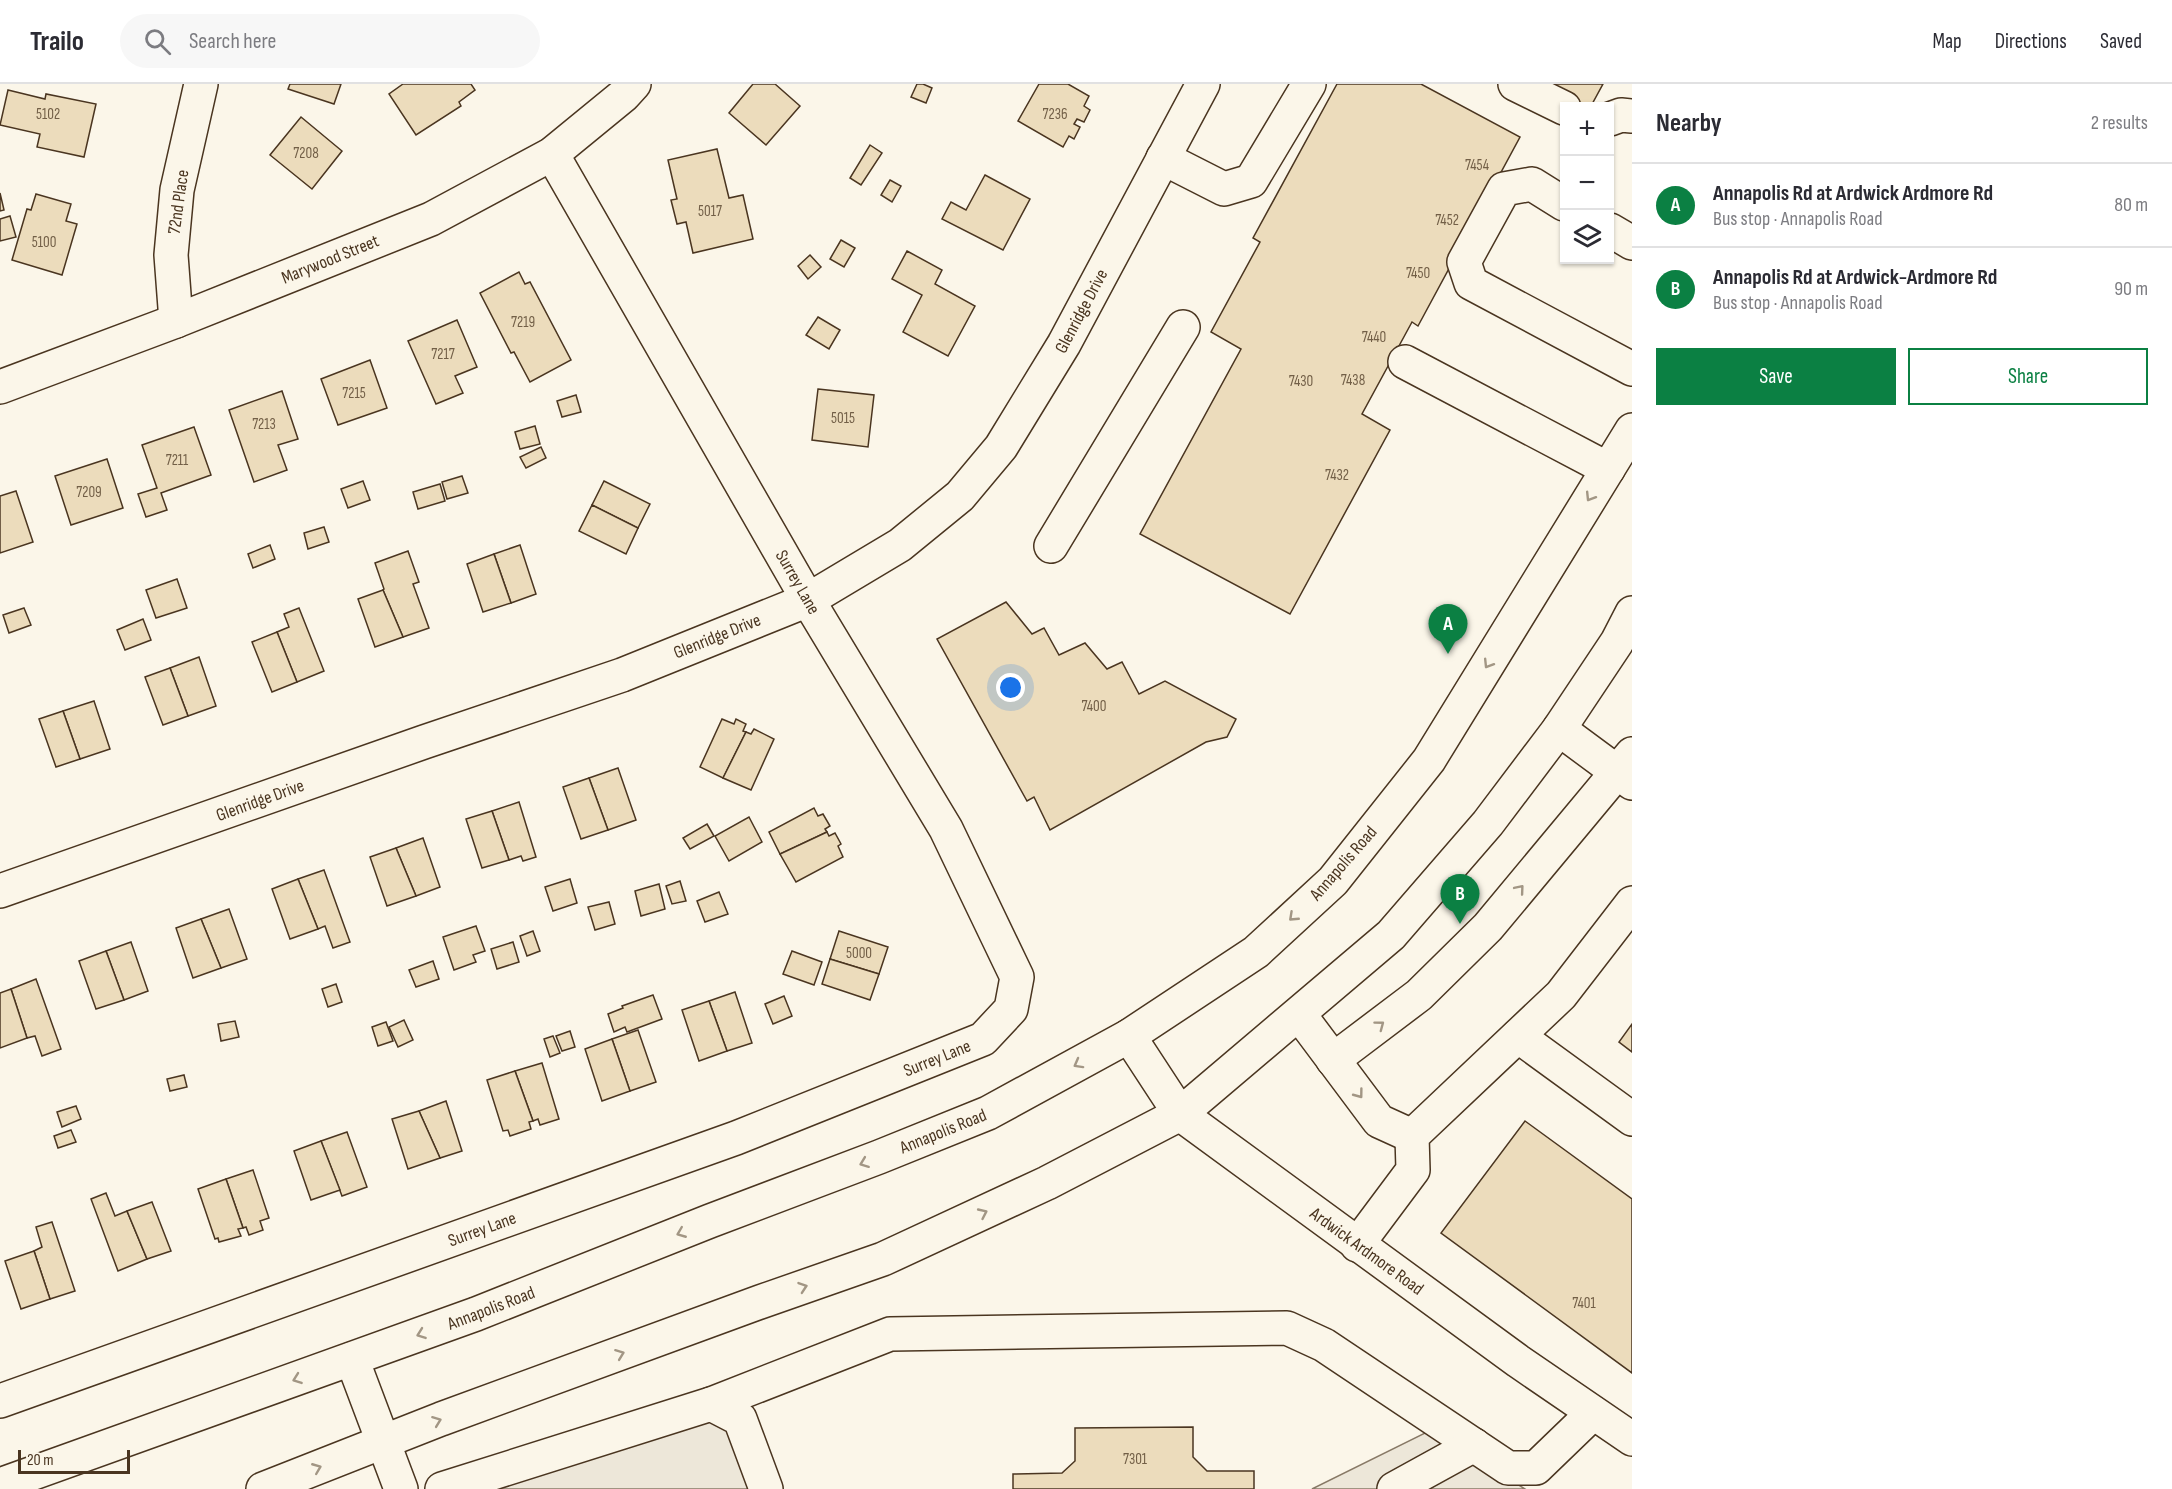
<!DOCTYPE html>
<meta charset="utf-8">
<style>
body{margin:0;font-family:"Sofia Sans Condensed",sans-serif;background:#f7f7f7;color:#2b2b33}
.controls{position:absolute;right:18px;top:18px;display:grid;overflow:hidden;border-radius:0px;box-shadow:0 2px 4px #0004}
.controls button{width:54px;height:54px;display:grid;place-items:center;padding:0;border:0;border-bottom:2px solid #e1e1e2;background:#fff;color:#2b2b33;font:30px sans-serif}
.scale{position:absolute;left:18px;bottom:15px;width:112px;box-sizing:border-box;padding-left:6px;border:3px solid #4a3520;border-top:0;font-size:16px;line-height:21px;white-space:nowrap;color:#4a3520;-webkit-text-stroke:4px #fbf6e9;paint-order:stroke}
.you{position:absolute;left:1011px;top:604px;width:21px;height:21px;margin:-15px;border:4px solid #fff;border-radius:50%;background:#1a73e8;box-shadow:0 0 0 9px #1a73e833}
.badge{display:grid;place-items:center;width:39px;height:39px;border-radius:50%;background:#0b8043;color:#fff;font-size:20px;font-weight:700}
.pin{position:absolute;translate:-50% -50px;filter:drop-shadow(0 2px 3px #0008)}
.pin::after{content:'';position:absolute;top:32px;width:21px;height:18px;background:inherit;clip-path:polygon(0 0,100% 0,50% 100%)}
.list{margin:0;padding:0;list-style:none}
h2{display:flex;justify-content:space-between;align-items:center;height:78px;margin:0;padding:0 24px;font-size:26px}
h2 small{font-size:20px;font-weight:400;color:#7c7c81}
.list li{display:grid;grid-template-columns:39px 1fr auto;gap:18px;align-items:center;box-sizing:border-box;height:84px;padding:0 24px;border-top:2px solid #e1e1e2}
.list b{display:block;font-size:22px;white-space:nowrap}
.list p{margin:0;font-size:20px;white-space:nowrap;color:#7c7c81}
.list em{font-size:20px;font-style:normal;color:#7c7c81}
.actions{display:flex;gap:12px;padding:18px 24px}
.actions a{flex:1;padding:14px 0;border:2px solid #0b8043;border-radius:0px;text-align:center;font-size:21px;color:#0b8043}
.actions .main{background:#0b8043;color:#fff}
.icon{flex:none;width:33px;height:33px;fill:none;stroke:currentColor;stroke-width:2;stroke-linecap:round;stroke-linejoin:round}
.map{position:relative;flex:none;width:1632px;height:1405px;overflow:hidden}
header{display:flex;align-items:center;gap:36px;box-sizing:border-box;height:84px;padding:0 30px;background:#fff;border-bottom:2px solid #e1e1e2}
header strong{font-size:28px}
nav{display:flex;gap:33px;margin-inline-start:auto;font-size:21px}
.search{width:420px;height:54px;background:#f7f7f7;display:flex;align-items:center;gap:15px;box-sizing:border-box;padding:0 21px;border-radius:33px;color:#7c7c81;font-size:22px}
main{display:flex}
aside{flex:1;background:#fff}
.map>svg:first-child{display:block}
.parking{fill:#ede7d9;stroke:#887966;stroke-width:1.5}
.building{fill:#ecdcbc;stroke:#4a3520;stroke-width:1.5}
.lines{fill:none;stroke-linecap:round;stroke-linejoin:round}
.minor-casing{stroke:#4a3520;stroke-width:36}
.major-casing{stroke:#4a3520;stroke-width:36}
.minor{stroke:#fbf6e9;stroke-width:33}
.major{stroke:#fbf6e9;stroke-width:33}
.oneway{stroke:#a29684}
.labels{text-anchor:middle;stroke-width:4.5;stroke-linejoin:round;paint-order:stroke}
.number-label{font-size:15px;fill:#725f47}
.street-label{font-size:18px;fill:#4a3520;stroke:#fbf6e9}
</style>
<header>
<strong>Trailo</strong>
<div class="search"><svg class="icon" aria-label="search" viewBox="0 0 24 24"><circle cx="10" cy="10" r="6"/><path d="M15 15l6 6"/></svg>Search here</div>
<nav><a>Map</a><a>Directions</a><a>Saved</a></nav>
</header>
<main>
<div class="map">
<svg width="1632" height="1405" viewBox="0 0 1632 1405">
<rect width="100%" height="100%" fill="#fbf6e9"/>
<!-- parking -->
<g class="parking">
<path d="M750 1317 782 1405H479Z"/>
<path d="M1431 1346 1525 1405H1312Z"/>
</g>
<!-- building -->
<g class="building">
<path d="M290 0H341L334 20 288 5Z"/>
<path d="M403 0H471L475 6 459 18 461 22 416 51 389 10Z"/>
<path d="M753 0H775L800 22 766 61 729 29Z"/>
<path d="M917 0H923L932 4 926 19 911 13Z"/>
<path d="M1039 0H1068L1089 12 1084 22 1090 26 1084 38 1077 35 1074 40 1080 43 1074 55 1069 52 1063 63 1018 37Z"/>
<path d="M1337 0H1421L1520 53 1418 242 1412 238 1362 330 1390 346 1290 530 1140 450 1241 265 1211 248 1260 158 1253 154Z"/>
<path d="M1531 0H1603L1591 22H1573Z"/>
<path d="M8 6 45 15 46 10 96 20 84 73 37 63 40 50 0 41Z"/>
<path d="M301 33 342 67 312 105 270 71Z"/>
<path d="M870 61 882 69 861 101 850 94Z"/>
<path d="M717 65 729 114 743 111 753 155 693 169 686 138 677 140 671 116 677 115 668 76Z"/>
<path d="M985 91 1030 115 1003 166 942 135 951 118 966 126Z"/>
<path d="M890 96 901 102 892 118 881 111Z"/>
<path d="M0 109 4 126 0 127Z"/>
<path d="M36 110 71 120 66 137 77 140 62 191 12 176 27 125 31 126Z"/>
<path d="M10 132 16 153 0 157V135Z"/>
<path d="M841 156 855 164 844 183 830 175Z"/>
<path d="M907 167 942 186 935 200 975 222 948 272 903 248 922 211 892 195Z"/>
<path d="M810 171 821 183 808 195 798 182Z"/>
<path d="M519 188 525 200 530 198 571 276 530 298 514 268 511 269 480 209Z"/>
<path d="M818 233 840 246 829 265 806 251Z"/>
<path d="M457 236 477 283 455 292 463 309 436 320 408 257Z"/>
<path d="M370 276 387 324 338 341 321 295Z"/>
<path d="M818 305 874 311 868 363 812 356Z"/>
<path d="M282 307 298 355 278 361 287 386 254 398 229 326Z"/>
<path d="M576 311 581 328 562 333 557 317Z"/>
<path d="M535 342 540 360 520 365 515 348Z"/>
<path d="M194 343 211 391 161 409 167 426 146 433 138 410 157 404 142 361Z"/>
<path d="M541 363 546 374 526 384 520 373Z"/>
<path d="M107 375 123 424 71 441 55 392Z"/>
<path d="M462 392 468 409 447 415 442 398Z"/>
<path d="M363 397 370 416 348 424 341 405Z"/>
<path d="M604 397 650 420 638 444 592 421Z"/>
<path d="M440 400 445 417 418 425 413 408Z"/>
<path d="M16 407 33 458 0 469V412Z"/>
<path d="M592 421 638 444 626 470 579 447Z"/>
<path d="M324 443 329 458 308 465 304 449Z"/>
<path d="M270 461 275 475 253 484 248 470Z"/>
<path d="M520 461 536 510 511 519 494 470Z"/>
<path d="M408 467 419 498 413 500 429 544 403 553 383 506 384 505 375 479Z"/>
<path d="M494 470 511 519 483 528 467 480Z"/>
<path d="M177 495 187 524 156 534 146 506Z"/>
<path d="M383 506 403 553 375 563 358 515Z"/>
<path d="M1006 518 1032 550 1044 544 1059 571 1085 559 1107 585 1122 578 1139 610 1165 597 1236 635 1227 653 1206 658 1050 746 1034 713 1027 717 937 555Z"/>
<path d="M24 524 31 541 9 549 3 531Z"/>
<path d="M299 524 324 587 297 598 277 548 289 543 284 530Z"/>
<path d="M143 535 151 556 125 566 117 546Z"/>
<path d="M277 548 297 598 272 608 252 558Z"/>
<path d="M199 573 216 622 188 632 170 584Z"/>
<path d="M170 584 188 632 163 641 145 593Z"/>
<path d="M94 617 110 665 80 675 63 627Z"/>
<path d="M63 627 80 675 56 683 39 635Z"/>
<path d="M722 635 734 640 736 635 746 640 743 647 746 648 723 694 700 683Z"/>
<path d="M754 645 774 655 751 706 723 694 746 648 751 650Z"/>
<path d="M618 684 636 736 608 746 589 694Z"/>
<path d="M589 694 608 746 581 755 563 703Z"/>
<path d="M519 718 536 773 523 777 521 772 509 776 492 727Z"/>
<path d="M814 724 818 732 823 730 830 742 825 745 827 748 780 770 769 748Z"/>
<path d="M492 727 509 776 482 784 466 735Z"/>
<path d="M749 733 762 758 729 777 715 752Z"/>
<path d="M707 740 714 752 690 765 683 754Z"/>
<path d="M827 748 829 752 835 749 841 760 838 762 843 773 796 798 780 770Z"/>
<path d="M423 754 440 803 416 812 396 764Z"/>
<path d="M396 764 416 812 387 822 370 773Z"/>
<path d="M324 786 350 858 333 864 325 842 318 845 298 795Z"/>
<path d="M298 795 318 845 290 855 272 805Z"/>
<path d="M570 795 577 819 553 827 545 803Z"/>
<path d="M680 797 686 817 672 820 666 802Z"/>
<path d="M659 800 665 825 641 832 635 807Z"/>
<path d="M719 808 728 830 705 838 697 817Z"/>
<path d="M609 818 615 840 595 846 588 823Z"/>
<path d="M229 825 247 875 221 884 201 835Z"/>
<path d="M201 835 221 884 193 894 176 844Z"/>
<path d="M476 842 485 867 473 871 476 878 454 886 443 853Z"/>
<path d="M533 847 540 867 527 872 520 852Z"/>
<path d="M839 847 888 863 879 890 830 875Z"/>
<path d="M131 858 148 907 124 916 106 867Z"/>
<path d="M513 858 519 878 497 885 491 865Z"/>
<path d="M106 867 124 916 96 925 79 877Z"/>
<path d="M792 867 822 878 814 901 783 890Z"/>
<path d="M830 875 879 890 870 916 822 900Z"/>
<path d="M433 877 439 895 416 903 409 886Z"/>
<path d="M36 895 61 965 42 972 35 952 27 954 11 905Z"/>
<path d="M336 900 342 918 328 923 322 905Z"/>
<path d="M11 905 27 954 0 964V909Z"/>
<path d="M735 908 752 959 727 967 709 917Z"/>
<path d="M653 911 662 935 627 948 625 943 614 948 608 930 623 924 622 922Z"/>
<path d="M784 912 792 932 773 940 765 920Z"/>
<path d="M709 917 727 967 699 977 682 926Z"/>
<path d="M404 936 413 956 398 963 389 943Z"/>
<path d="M235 937 239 953 221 957 218 940Z"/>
<path d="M386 938 393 957 378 962 372 943Z"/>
<path d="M1632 940V968L1619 958Z"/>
<path d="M638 946 656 998 630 1007 612 955Z"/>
<path d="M570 947 575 963 562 967 556 952Z"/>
<path d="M553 952 560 969 550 973 544 955Z"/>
<path d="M612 955 630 1007 602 1017 585 965Z"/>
<path d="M542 979 559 1035 540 1041 538 1035 533 1037 515 987Z"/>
<path d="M515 987 533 1037 529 1038 531 1045 510 1052 508 1046 503 1047 487 996Z"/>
<path d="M184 991 187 1003 170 1007 167 995Z"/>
<path d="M446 1017 462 1067 440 1074 419 1027Z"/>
<path d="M76 1022 81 1035 62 1043 57 1028Z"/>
<path d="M419 1027 440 1074 408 1085 392 1035Z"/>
<path d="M1525 1037 1632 1115V1289L1441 1149Z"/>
<path d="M71 1046 76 1058 58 1064 54 1052Z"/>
<path d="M347 1048 367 1103 342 1112 321 1057Z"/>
<path d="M321 1057 340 1106 311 1116 294 1067Z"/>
<path d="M253 1086 269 1134 260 1137 263 1146 249 1151 246 1143 243 1144 226 1095Z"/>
<path d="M226 1095 243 1144 238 1145 241 1152 219 1158 218 1154 215 1155 198 1105Z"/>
<path d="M106 1109 115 1132 127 1127 147 1175 118 1187 91 1115Z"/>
<path d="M152 1118 171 1167 147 1175 127 1127Z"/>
<path d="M52 1138 75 1207 50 1215 34 1167 42 1163 36 1143Z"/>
<path d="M34 1167 50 1215 21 1225 5 1177Z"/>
<path d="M1193 1343V1373L1207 1387H1254V1405H1013V1390L1062 1389 1075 1377V1344Z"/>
</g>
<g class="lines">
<defs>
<g id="minor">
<path d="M1515 0 1564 24"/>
<path d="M1610 35 1621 31 1632 32"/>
<path d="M1163 74 1224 105 1251 97 1309 0"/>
<path d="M1564 120 1532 100 1504 105 1464 178 1471 199 1632 285"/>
<path d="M1610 146 1632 159"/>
<path d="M176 237 171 171 177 106 201 0"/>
<path d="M1405 278 1608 385"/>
<path d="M0 303 176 237 431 135 552 70 624 11 634 0"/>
<path d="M1051 462 1183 243"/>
<path d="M1559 645 1632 699"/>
<path d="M0 807 424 658 622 591 808 516 900 461 960 412 1001 363 1064 260 1203 0"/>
<path d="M1299 930 1379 1037 1412 1052"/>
<path d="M1129 952 1180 1030 1518 1277 1632 1355"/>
<path d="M1518 952 1632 1035"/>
<path d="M1333 976 1419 911 1488 843 1632 670"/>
<path d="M1357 1161 1413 1086 1412 1052 1561 911 1632 819"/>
<path d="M352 1275 401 1405"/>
<path d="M0 1317 736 1054 983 955 1011 925 1017 893 946 745 808 516 552 70"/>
<path d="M711 1320 890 1250 1287 1244 1324 1261 1508 1384H1536L1593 1329"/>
<path d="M442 1405 711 1320 740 1335 766 1405"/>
<path d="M1394 1405 1474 1361"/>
</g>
<g id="major">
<path d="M0 1401 476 1230 710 1137 879 1073 988 1029 1129 952 1256 868 1333 797 1429 676 1632 346"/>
<path d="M263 1405 441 1335 760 1218 883 1175 1047 1099 1180 1030 1391 851 1488 739 1559 645 1617 558 1632 529"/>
</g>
</defs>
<!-- minor casing -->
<use href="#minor" class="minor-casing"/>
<!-- major casing -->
<use href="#major" class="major-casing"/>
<!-- minor -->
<use href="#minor" class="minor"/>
<!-- major -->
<use href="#major" class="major"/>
</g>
<!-- one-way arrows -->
<defs><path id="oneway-chevron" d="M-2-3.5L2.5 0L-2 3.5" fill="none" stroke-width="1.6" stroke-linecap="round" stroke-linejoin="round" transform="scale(1.5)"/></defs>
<g class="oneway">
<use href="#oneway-chevron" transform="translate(1590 413) rotate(122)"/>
<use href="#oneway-chevron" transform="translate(1488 580) rotate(122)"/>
<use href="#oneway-chevron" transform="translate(1520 805) rotate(-50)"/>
<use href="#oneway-chevron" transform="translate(1293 833) rotate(137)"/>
<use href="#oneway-chevron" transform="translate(1380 941) rotate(-37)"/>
<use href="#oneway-chevron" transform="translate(1078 980) rotate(151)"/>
<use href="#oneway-chevron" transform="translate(1359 1010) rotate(53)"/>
<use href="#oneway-chevron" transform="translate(864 1079) rotate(159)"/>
<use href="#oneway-chevron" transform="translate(983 1129) rotate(-25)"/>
<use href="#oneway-chevron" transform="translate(681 1149) rotate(158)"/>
<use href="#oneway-chevron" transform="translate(803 1203) rotate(-19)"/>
<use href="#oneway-chevron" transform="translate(421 1250) rotate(160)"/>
<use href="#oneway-chevron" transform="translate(620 1270) rotate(-21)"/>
<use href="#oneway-chevron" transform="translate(297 1295) rotate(160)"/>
<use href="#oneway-chevron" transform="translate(437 1337) rotate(-21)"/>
<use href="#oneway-chevron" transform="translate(317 1384) rotate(-22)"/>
</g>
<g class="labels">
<!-- number labels -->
<g class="number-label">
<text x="48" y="35">5102</text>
<text x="1055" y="35">7236</text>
<text x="306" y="74">7208</text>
<text x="1477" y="86">7454</text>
<text x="710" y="132">5017</text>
<text x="1447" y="141">7452</text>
<text x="44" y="163">5100</text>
<text x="1418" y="194">7450</text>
<text x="523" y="243">7219</text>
<text x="1374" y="258">7440</text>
<text x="443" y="275">7217</text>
<text x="1353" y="301">7438</text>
<text x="1301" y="302">7430</text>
<text x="354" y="314">7215</text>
<text x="843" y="339">5015</text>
<text x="264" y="345">7213</text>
<text x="177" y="381">7211</text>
<text x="1337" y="396">7432</text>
<text x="89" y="413">7209</text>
<text x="1094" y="627">7400</text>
<text x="859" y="874">5000</text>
<text x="1584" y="1224">7401</text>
<text x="1135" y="1380">7301</text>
</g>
<!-- street labels -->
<g class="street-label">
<text transform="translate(178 118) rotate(-82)" y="6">72nd Place</text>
<text transform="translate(330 175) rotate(-22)" y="6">Marywood Street</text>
<text transform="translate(1081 227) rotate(-62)" y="6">Glenridge Drive</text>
<text transform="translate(798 498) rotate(60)" y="6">Surrey Lane</text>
<text transform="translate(717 552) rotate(-22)" y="6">Glenridge Drive</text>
<text transform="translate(260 716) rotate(-20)" y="6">Glenridge Drive</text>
<text transform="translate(1343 779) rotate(-49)" y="6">Annapolis Road</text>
<text transform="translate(937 974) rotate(-22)" y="6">Surrey Lane</text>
<text transform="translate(943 1047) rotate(-22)" y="6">Annapolis Road</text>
<text transform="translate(482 1145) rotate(-20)" y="6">Surrey Lane</text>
<text transform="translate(1367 1167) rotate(36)" y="6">Ardwick Ardmore Road</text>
<text transform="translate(491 1224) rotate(-21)" y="6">Annapolis Road</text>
</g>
</g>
</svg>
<div class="controls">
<button>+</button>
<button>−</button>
<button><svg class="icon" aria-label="layers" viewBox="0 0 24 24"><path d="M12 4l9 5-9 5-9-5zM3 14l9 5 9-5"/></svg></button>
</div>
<div class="scale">20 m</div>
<div class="you"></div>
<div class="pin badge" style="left:1448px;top:570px">A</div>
<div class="pin badge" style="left:1460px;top:840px">B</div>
</div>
<aside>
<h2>Nearby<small>2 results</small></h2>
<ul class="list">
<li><span class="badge">A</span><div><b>Annapolis Rd at Ardwick Ardmore Rd</b><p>Bus stop · Annapolis Road</p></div><em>80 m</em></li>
<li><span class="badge">B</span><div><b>Annapolis Rd at Ardwick-Ardmore Rd</b><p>Bus stop · Annapolis Road</p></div><em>90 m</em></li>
</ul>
<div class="actions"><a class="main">Save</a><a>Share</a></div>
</aside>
</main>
